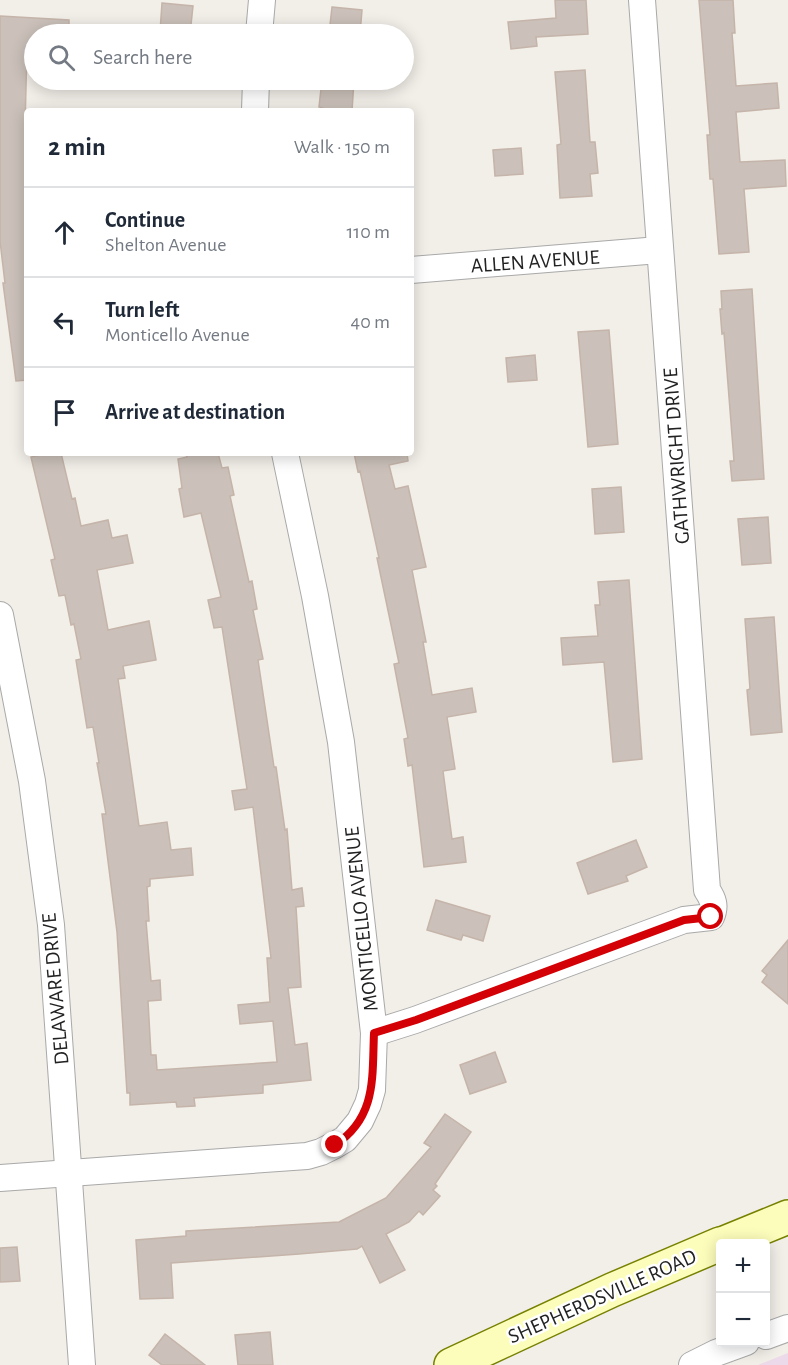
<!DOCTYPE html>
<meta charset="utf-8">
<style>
body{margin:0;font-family:"Alegreya Sans",sans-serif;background:#f2f2f3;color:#1f2937}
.controls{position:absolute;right:18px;bottom:18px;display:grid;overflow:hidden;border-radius:6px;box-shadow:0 3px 15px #0003}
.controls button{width:54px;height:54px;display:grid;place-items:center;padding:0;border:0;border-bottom:2px solid #e0e1e3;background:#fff;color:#1f2937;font:30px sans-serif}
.stop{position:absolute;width:18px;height:18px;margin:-14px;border:4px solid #d30006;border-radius:50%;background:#fff}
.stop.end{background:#d30006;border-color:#fff;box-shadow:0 2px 6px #0008}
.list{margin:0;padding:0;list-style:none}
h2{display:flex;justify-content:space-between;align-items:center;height:78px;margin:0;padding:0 24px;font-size:26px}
h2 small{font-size:20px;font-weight:400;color:#747a83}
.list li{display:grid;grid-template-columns:39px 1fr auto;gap:18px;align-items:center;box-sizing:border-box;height:90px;padding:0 24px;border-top:2px solid #e0e1e3}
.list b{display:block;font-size:22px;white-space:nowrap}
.list p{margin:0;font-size:20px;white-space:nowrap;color:#747a83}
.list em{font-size:20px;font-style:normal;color:#747a83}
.icon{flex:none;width:33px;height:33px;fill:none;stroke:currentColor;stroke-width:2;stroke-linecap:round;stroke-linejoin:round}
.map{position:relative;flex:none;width:788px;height:1365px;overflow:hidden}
.search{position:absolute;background:#fff;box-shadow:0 3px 15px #0003;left:24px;top:24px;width:390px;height:66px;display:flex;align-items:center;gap:15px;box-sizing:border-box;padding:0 21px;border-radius:33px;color:#747a83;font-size:22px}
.panel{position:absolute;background:#fff;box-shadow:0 3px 15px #0003;left:24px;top:108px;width:390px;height:348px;border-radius:6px}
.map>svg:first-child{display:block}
.industrial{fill:#ecd9e9}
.building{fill:#cbc1ba;stroke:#c5b4a9;stroke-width:1.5}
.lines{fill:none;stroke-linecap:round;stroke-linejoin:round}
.street-casing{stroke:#a9a9a9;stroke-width:28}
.secondary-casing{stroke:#778100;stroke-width:36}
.street{stroke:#fff;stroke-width:26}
.secondary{stroke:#fcfdbb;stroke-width:33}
.route{stroke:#d30006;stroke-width:8}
.labels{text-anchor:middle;stroke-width:5;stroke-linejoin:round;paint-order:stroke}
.street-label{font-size:21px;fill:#222;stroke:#fff}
</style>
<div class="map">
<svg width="788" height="1365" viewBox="0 0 788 1365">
<rect width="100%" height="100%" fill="#f2eee8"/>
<!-- industrial -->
<path class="industrial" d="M788 1353V1365H758Z"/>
<!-- building -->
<g class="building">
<path d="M555 0H586L588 34 536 37 537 46 511 49 508 22 556 18Z"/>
<path d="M699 0H733L735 33H732L736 86 777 83 779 108 736 112 740 162 785 160 786 186 744 189 749 252 719 254 713 179H710L707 135H710Z"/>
<path d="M162 3 193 6 190 34 160 32Z"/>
<path d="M332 7 362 10 360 34H329Z"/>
<path d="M0 16 69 20V34H34V47H27L25 127H27V156H25L27 380 16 381 3 283H5L0 241Z"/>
<path d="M585 70 590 142H595L598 173 590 174 592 196 560 198 557 145 561 144 555 72Z"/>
<path d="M322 80H354L352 111H323V108L319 107Z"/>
<path d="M521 148 523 174 495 176 493 150Z"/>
<path d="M752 289 764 479 732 481 730 461H734L724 333 722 334 720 309H722L721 291Z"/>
<path d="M609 330 618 444 588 447 578 332Z"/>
<path d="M535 355 537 380 508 382 506 358Z"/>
<path d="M49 453H61L72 499 75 498 81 526 108 520 112 538 127 535 133 563 97 570 108 630 149 621 156 660 123 666 125 678 118 679 139 826 167 822 171 850 191 848 193 875 150 879V886L147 887 149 921H146L151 981 160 980 161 1000 148 1001 151 1055H156L157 1070 277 1062 273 1021 240 1024 238 1005 270 1002 267 958H271L253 807 235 810 232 791 247 789 222 627 214 628 208 600 221 597 201 513 184 517 179 489 182 488 178 459 187 457 186 453H218L222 468 228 467 234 495 230 496 249 582 252 581 257 609 253 610 263 659 258 660 274 767H276L285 830 287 829 292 890 302 888 304 906 296 907 301 987 288 988 295 1045 307 1043 311 1080 263 1085V1093L194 1098 195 1106 177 1107 176 1102 130 1105V1093H127L117 932 102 814H106L97 763H99L93 727 87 728 76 660 81 659 74 624 71 625 65 595 59 596 51 560 55 559 31 457Z"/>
<path d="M354 453H407L408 461 389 465 395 489 408 486 426 567 412 570 426 642H423L432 695 472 688 476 712 447 717 455 769 443 771 452 839 463 837 466 862 424 867 412 765 408 766 404 739 408 738 394 664 399 663 377 558H379L360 471 358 472Z"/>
<path d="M621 487 624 532 595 534 592 489Z"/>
<path d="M768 517 771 563 742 565 738 519Z"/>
<path d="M629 580 642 759 613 762 604 662 563 665 561 638 598 636 595 605H600L598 582Z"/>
<path d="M774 617 782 732 751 735 747 690 750 689 745 619Z"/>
<path d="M636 840 647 867 626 876 628 881 588 894 577 863Z"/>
<path d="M436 900 490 916 483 941 463 935 461 940 427 930Z"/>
<path d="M788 940V1004L762 982 767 975 762 971Z"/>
<path d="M495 1052 506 1082 470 1094 460 1065Z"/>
<path d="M445 1114 471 1132 435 1184 437 1186 433 1190 440 1196 423 1215 419 1211 409 1222 386 1234 405 1270 380 1283 362 1246 357 1249 299 1254 171 1263 173 1298 140 1299 136 1240 186 1236V1231L339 1222 386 1198 431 1147 424 1143Z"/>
<path d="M17 1247 20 1281 0 1282V1248Z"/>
<path d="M270 1332 273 1365H238L235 1335Z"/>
<path d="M165 1334 205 1365H162L149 1355Z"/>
</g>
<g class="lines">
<defs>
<g id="street">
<path d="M259 34 262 0"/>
<path d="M255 111 256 80"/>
<path d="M411 270 659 250"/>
<path d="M0 615 32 781 51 925 82 1365"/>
<path d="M374 1033 415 1020 684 920 711 917C716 906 713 899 707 890L642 0"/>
<path d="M0 1178 307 1156 321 1152 335 1145 345 1139 360 1121 368 1104 372 1090 374 1033 341 742 315 596 285 453"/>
<path d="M766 1336 788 1328"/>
<path d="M692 1365 716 1353 746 1342"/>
</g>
<g id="secondary">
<path d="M722 1244 788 1217"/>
<path d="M451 1365 612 1290 720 1244"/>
</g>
</defs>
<!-- street casing -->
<use href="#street" class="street-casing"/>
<!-- secondary casing -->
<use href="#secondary" class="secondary-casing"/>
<!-- street -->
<use href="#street" class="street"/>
<!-- secondary -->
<use href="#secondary" class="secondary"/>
</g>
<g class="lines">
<!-- route -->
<path class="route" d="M335 1145C377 1117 372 1078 374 1033L416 1020 684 920 711 917"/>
</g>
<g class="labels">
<!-- street labels -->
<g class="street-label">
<text transform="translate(535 261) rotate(-4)" y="7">ALLEN AVENUE</text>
<text transform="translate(676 456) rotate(-94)" y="7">GATHWRIGHT DRIVE</text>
<text transform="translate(361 919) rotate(-96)" y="7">MONTICELLO AVENUE</text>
<text transform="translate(55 989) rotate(-95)" y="7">DELAWARE DRIVE</text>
<text transform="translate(602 1296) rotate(-24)" y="7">SHEPHERDSVILLE ROAD</text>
</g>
</g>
</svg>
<div class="controls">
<button>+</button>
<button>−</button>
</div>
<div class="stop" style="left:711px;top:917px"></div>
<div class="stop end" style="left:335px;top:1145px"></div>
<div class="search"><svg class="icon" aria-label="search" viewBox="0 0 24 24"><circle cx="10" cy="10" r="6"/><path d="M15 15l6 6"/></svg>Search here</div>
<section class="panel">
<h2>2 min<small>Walk · 150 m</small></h2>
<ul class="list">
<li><svg class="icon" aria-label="ahead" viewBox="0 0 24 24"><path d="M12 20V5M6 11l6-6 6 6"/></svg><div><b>Continue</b><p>Shelton Avenue</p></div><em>110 m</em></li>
<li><svg class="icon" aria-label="left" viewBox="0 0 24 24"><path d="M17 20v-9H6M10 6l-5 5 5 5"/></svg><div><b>Turn left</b><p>Monticello Avenue</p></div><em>40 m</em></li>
<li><svg class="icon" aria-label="arrive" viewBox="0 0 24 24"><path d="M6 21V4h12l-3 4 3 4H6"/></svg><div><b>Arrive at destination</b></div></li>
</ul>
</section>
</div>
